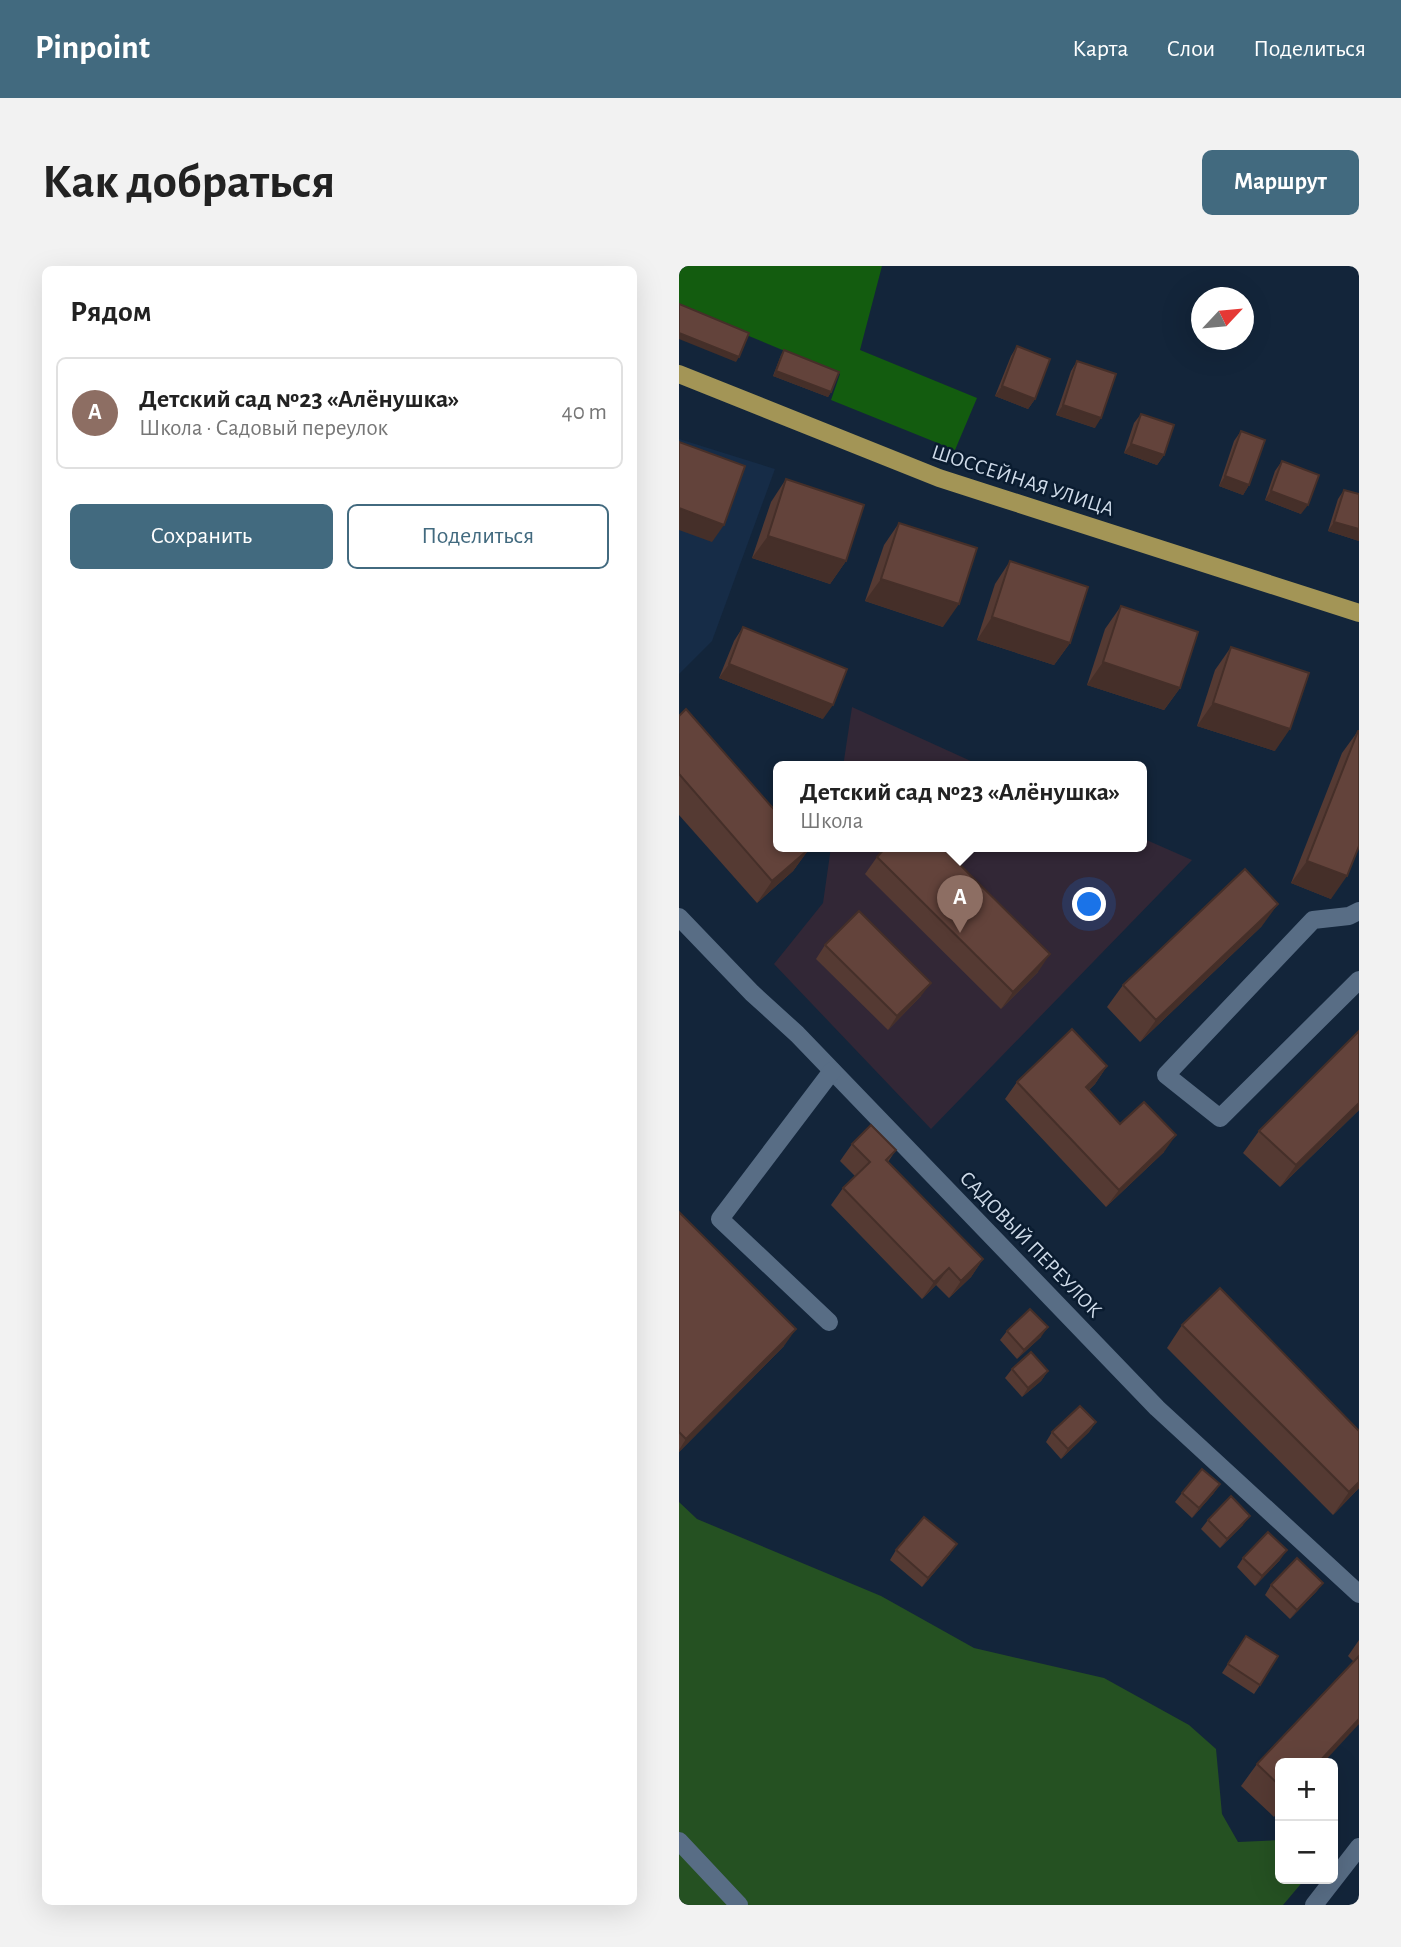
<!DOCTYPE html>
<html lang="ru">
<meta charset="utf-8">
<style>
body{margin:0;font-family:"Alegreya Sans",sans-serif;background:#f2f2f2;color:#222}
.controls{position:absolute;right:21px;bottom:21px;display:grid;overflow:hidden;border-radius:10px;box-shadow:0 7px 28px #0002}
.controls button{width:63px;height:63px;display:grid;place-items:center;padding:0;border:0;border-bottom:2px solid #e0e0e0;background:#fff;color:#222;font:35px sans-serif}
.compass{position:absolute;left:512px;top:21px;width:63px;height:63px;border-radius:50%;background:#fff;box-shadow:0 7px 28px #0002;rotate:64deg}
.you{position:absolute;left:411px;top:639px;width:24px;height:24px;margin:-18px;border:5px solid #fff;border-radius:50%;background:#1a73e8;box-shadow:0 0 0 10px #1a73e833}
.badge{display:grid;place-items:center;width:46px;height:46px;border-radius:50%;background:#426a7f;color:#fff;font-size:23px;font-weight:700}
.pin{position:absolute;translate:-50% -58px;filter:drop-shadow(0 2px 4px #0008)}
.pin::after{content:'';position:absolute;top:37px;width:24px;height:21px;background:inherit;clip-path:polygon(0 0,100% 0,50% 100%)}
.popup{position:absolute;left:94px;top:495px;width:374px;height:91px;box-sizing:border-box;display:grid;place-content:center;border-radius:10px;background:#fff;filter:drop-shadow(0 2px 5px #0005);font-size:23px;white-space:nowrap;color:#767676}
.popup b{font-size:26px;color:#222}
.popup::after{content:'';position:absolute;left:50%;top:100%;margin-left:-14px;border:14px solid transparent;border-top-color:#fff}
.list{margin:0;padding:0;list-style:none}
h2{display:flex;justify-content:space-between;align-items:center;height:91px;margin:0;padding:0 28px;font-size:30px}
h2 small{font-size:23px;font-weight:400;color:#767676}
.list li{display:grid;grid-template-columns:46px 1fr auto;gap:21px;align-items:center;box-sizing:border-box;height:112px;margin:0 14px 14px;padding:0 14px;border:2px solid #e0e0e0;border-radius:10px}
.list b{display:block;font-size:26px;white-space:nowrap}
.list p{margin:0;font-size:23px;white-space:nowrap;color:#767676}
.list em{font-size:23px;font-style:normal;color:#767676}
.actions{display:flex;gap:14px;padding:21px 28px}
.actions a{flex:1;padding:16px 0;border:2px solid #426a7f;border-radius:10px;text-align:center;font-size:24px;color:#426a7f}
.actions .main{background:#426a7f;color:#fff}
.map{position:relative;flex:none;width:680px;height:1639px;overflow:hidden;border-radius:10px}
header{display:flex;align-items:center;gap:42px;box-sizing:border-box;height:98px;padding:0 35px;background:#426a7f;color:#fff}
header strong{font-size:33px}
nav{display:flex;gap:38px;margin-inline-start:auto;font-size:24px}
.intro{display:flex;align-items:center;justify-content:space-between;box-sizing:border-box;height:168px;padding:0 42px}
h1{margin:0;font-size:49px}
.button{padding:18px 32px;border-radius:10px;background:#426a7f;color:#fff;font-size:24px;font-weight:700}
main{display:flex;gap:42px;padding:0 42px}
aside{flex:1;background:#fff;border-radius:10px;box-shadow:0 7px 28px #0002}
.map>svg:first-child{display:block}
.built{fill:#162c47}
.education{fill:#322736}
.green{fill:#255122}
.forest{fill:#135c0f}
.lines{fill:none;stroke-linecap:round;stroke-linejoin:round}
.minor{stroke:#586d85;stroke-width:18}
.major{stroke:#a39556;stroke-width:18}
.wall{fill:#553a33}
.shaded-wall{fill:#452f29}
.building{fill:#63433b;stroke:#452f29;stroke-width:2}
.labels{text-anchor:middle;stroke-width:5;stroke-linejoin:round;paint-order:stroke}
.street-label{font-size:21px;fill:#cfdbe9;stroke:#0a1c30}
</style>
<header>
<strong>Pinpoint</strong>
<nav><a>Карта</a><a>Слои</a><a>Поделиться</a></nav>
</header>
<div class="intro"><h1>Как добраться</h1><a class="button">Маршрут</a></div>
<main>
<aside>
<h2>Рядом<small></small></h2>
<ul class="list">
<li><span class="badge" style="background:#8d6e63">A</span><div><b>Детский сад №23 «Алёнушка»</b><p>Школа · Садовый переулок</p></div><em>40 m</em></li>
</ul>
<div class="actions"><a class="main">Сохранить</a><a>Поделиться</a></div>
</aside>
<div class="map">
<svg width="680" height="1639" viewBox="0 0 680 1639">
<rect width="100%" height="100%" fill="#13253a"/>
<!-- built -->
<path class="built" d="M0 173 96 203 33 375 0 408Z"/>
<!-- education -->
<g class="education">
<path d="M173 441 305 501H164Z"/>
<path d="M463 572 513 594 252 863 95 698 144 637 152 581H463Z"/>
</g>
<!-- green -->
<path class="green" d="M0 1236 18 1253 202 1330 295 1382 425 1412 510 1459 537 1483 543 1548 559 1576 601 1574V1613H626L604 1639H0Z"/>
<!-- forest -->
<path class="forest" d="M0 0H203L181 84 298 132 276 184 152 134 161 108 0 41Z"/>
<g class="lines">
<!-- minor -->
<g class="minor">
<path d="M680 645 670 650 634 654 487 809 541 852 680 714"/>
<path d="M0 651 73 727 118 768 478 1142 680 1328"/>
<path d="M150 1056 41 953 153 805"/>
<path d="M0 1575 60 1639"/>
<path d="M635 1639 680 1581"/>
</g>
<!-- major -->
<path class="major" d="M0 108 260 212 680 347"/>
</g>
<!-- wall -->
<g class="wall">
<path d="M338 80 356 133 349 143 316 130 332 90Z"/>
<path d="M105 84 152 126 149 131 94 110 102 89Z"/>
<path d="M398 95 416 162 377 149 392 105Z"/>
<path d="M462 148 485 189 478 199 445 187 455 157Z"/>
<path d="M562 165 570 219 564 229 540 220 555 175Z"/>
<path d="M603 195 622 248 586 234 596 205Z"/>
<path d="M107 213 167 295 151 318 73 292 92 236Z"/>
<path d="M665 224 680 228V275L649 265 659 233Z"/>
<path d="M220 257 264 361 186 335 205 279Z"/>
<path d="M331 295 391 377 375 399 298 374 316 318Z"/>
<path d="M442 340 501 422 485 444 408 419 426 363Z"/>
<path d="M64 361 144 453 40 412 55 375Z"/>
<path d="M552 381 596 485 518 460 536 404Z"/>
<path d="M0 450 130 583 114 605 78 637 0 549Z"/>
<path d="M679 465 652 633 612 617 663 487Z"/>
<path d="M198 591 359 706 322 743 186 608Z"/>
<path d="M583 660 461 776 428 741 444 719Z"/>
<path d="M146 679 242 730 209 764 137 693Z"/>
<path d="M428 800 416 818 410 824 441 858 485 886 427 941 326 833 338 816Z"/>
<path d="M680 844 601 921 564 887 580 865Z"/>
<path d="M173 878 217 884 209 896 304 993 292 1011 270 1032 257 1019 243 1033 152 939 164 922 176 910 161 895Z"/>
<path d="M0 946 105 1080 0 1186Z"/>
<path d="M503 1059 680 1165V1222L654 1249 488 1082Z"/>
<path d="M328 1065 362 1071 338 1093 321 1074Z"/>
<path d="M333 1103 369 1105 362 1115 343 1131 326 1112Z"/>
<path d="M417 1156 410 1166 382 1193 367 1176 373 1166Z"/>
<path d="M541 1218 534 1228 513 1252 496 1236 503 1227Z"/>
<path d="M529 1254 564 1259 541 1282 522 1263Z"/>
<path d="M217 1284 271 1288 243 1321 211 1294Z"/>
<path d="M564 1292 601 1294 576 1320 558 1301Z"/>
<path d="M644 1317 637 1326 611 1353 586 1329 592 1319Z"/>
<path d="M680 1374V1458L601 1497V1543L595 1551 562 1520 578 1498 675 1396 669 1390Z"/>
<path d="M561 1379 581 1419 575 1428 543 1407Z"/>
</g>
<!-- shaded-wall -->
<g class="shaded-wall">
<path d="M0 67 60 91 57 96 0 73Z"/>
<path d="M97 105 152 126 149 131 94 110Z"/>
<path d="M323 120 356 133 349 143 316 130Z"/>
<path d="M384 139 422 152 416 162 377 149Z"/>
<path d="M452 178 485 189 478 199 445 187Z"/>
<path d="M546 210 570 219 564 229 540 220Z"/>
<path d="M592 225 629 239 622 248 586 234Z"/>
<path d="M0 242 45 259 33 276 0 264Z"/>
<path d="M655 256 680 263V275L649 265Z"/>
<path d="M89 270 167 295 151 318 73 292Z"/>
<path d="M202 313 280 338 264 361 186 335Z"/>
<path d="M313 351 391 377 375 399 298 374Z"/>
<path d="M424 396 501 422 485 444 408 419Z"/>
<path d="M50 398 154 439 144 453 40 412Z"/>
<path d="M534 437 611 463 596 485 518 460Z"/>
<path d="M130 583 114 605 78 637 93 615Z"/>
<path d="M628 595 668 610 652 633 612 617Z"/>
<path d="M599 638 583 660 461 776 477 754Z"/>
<path d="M371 688 359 706 322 743 334 726Z"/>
<path d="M252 717 242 730 209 764 218 750Z"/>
<path d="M428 800 416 818 394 838 407 821Z"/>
<path d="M680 837V844L601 921 617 899Z"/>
<path d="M497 869 485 886 427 941 440 924Z"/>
<path d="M304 993 292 1011 270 1032 282 1015Z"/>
<path d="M270 1002 257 1019 243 1033 255 1016Z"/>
<path d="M369 1061 362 1071 338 1093 345 1084Z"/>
<path d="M117 1063 105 1080 0 1186V1184L7 1173Z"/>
<path d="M369 1105 362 1115 343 1131 349 1122Z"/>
<path d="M417 1156 410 1166 382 1193 389 1183Z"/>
<path d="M680 1216V1222L654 1249 670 1226Z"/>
<path d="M541 1218 534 1228 513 1252 520 1242Z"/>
<path d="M571 1250 564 1259 541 1282 548 1273Z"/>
<path d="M278 1278 271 1288 243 1321 249 1312Z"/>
<path d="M608 1284 601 1294 576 1320 583 1310Z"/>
<path d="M644 1317 637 1326 611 1353 618 1344Z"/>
<path d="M680 1453V1458L644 1497H639Z"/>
</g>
<!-- building -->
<g class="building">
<path d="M0 38 70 67 60 91 0 67Z"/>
<path d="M338 80 371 93 356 133 323 120Z"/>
<path d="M105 84 160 106 152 126 97 105Z"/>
<path d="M398 95 437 108 422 152 384 139Z"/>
<path d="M462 148 495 159 485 189 452 178Z"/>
<path d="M562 165 586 174 570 219 546 210Z"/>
<path d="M0 176 66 200 45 259 0 242Z"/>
<path d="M603 195 640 209 629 239 592 225Z"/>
<path d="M107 213 185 239 167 295 89 270Z"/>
<path d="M665 224 680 228V263L655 256Z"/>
<path d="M220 257 298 282 280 338 202 313Z"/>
<path d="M331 295 409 321 391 377 313 351Z"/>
<path d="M442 340 519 366 501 422 424 396Z"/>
<path d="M64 361 168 403 154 439 50 398Z"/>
<path d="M552 381 630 407 611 463 534 437Z"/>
<path d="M7 443 99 548V581H128L130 583 93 615 0 508V450Z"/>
<path d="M679 465H680V580L668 610 628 595Z"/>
<path d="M207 581H263L371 688 334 726 198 591Z"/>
<path d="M566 603 599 638 477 754 444 719Z"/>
<path d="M180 645 252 717 218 750 146 679Z"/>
<path d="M393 763 428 800 407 821 441 858 465 836 497 869 440 924 338 816Z"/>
<path d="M680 765V837L617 899 580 865Z"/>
<path d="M192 859 217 884 207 894 304 993 282 1015 270 1002 255 1016 164 922 191 896 173 878Z"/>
<path d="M0 946 117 1063 7 1173 0 1166Z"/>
<path d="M541 1022 680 1165V1216L670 1226 503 1059Z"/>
<path d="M351 1043 369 1061 345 1084 328 1065Z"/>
<path d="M352 1086 369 1105 349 1122 333 1103Z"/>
<path d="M401 1140 417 1156 389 1183 373 1166Z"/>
<path d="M523 1203 541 1218 520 1242 503 1227Z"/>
<path d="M552 1230 571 1250 548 1273 529 1254Z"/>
<path d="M245 1251 278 1278 249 1312 217 1284Z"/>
<path d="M589 1266 608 1284 583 1310 564 1292Z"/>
<path d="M618 1292 644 1317 618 1344 592 1319Z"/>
<path d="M567 1370 599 1390 581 1419 549 1398Z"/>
<path d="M680 1390V1453L639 1497H601V1520L578 1498Z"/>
</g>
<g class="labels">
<!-- street labels -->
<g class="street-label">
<text transform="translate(344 214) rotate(18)" y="7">ШОССЕЙНАЯ УЛИЦА</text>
<text transform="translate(352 978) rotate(46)" y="7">САДОВЫЙ ПЕРЕУЛОК</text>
</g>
</g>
</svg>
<div class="controls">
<button>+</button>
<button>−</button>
</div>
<svg class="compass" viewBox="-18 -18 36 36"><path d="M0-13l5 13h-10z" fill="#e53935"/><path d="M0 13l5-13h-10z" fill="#767676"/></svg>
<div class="you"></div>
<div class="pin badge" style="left:281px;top:667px;background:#8d6e63">A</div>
<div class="popup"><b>Детский сад №23 «Алёнушка»</b>Школа</div>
</div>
</main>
